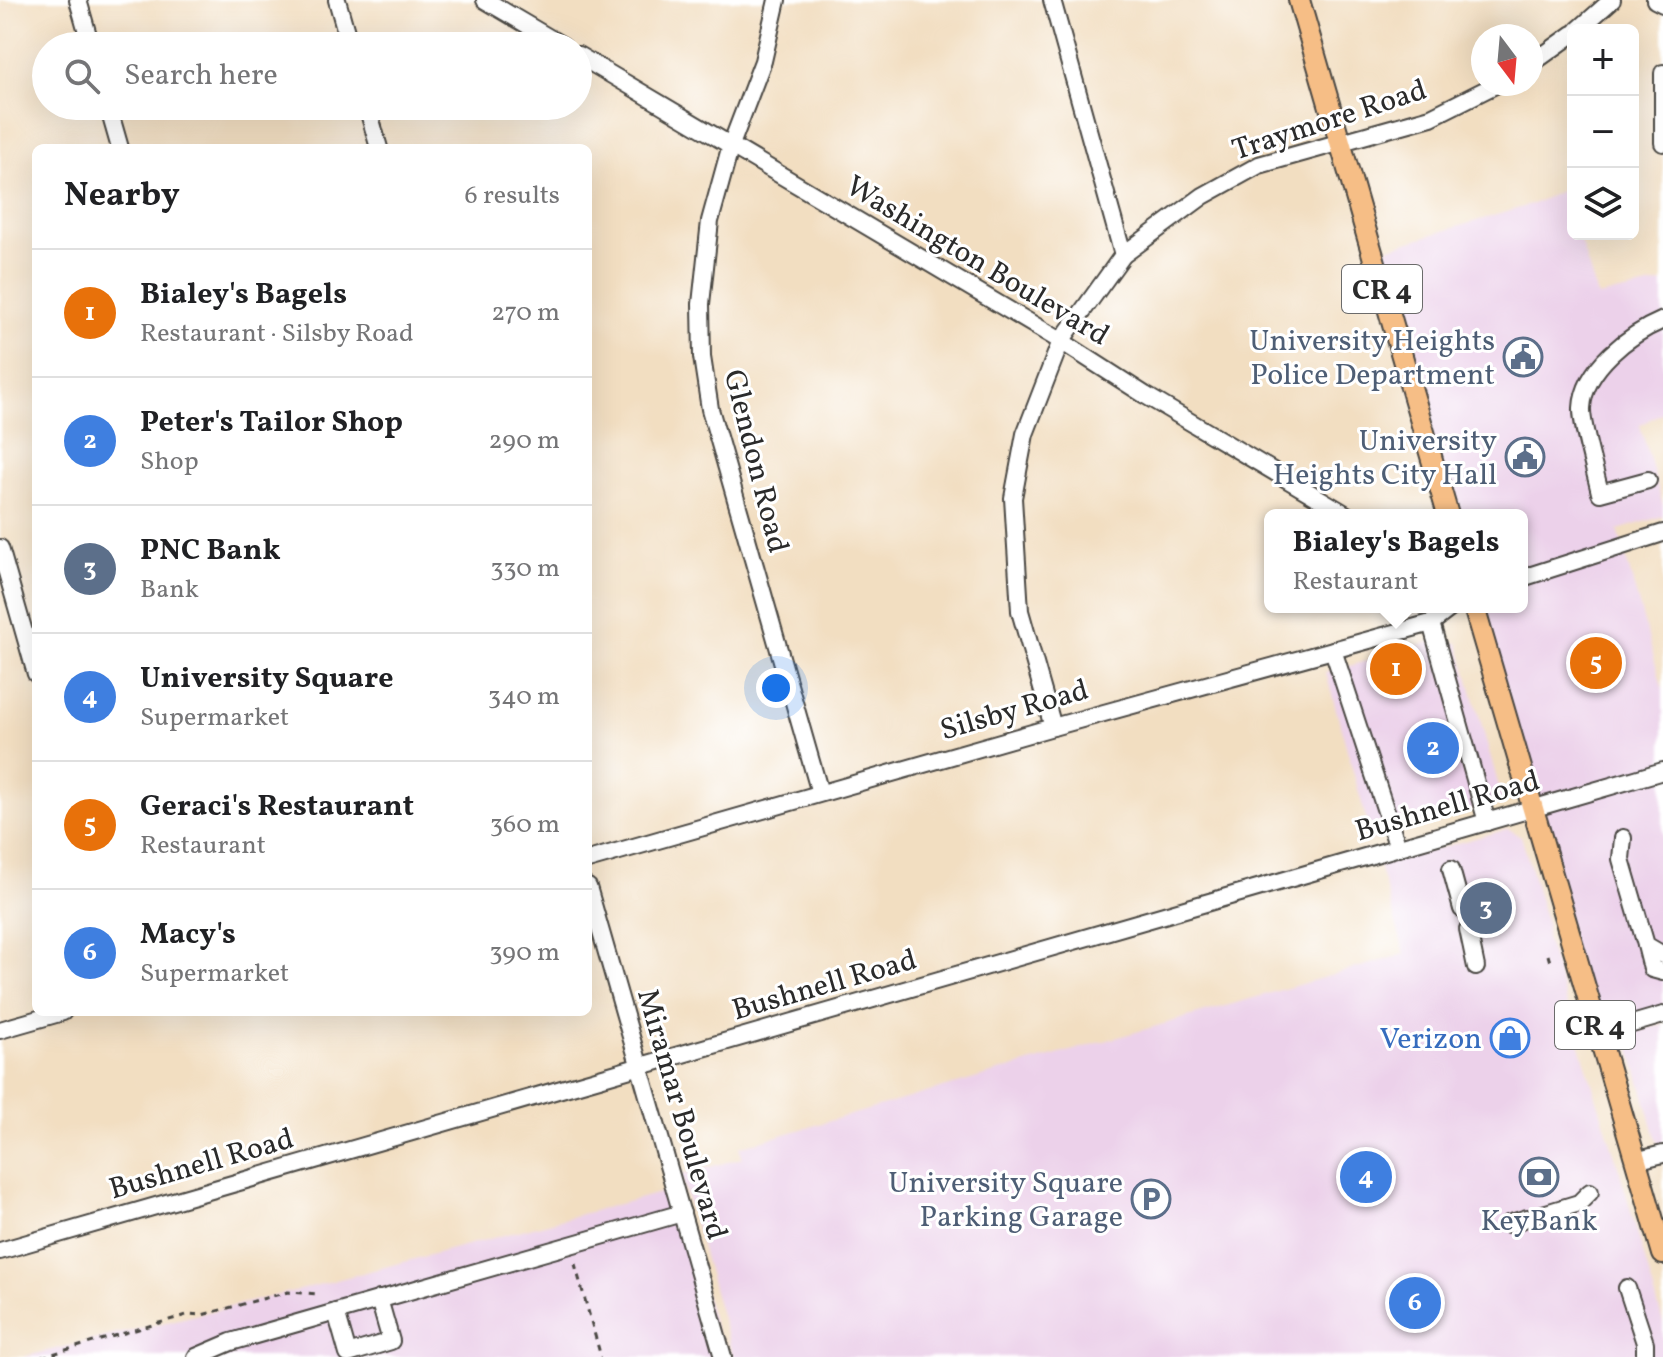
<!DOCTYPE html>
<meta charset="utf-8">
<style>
body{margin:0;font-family:Vollkorn,serif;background:#f2f2f2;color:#202124}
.controls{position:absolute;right:24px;top:24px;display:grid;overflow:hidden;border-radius:12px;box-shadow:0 8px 32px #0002}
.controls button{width:72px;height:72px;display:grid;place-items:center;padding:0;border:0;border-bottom:2px solid #e0e0e0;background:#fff;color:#202124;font:40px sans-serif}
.compass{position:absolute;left:1471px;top:24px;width:72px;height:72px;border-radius:50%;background:#fff;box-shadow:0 8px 32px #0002;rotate:164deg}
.you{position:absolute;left:776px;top:688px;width:28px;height:28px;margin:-20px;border:6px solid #fff;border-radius:50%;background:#1a73e8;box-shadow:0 0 0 12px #1a73e833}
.badge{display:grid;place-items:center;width:52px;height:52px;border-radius:50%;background:#b45309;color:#fff;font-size:26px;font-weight:700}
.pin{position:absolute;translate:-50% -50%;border:4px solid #fff;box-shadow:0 2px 8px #0006}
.popup{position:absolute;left:1264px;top:509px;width:264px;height:104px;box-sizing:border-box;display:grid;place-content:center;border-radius:12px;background:#fff;filter:drop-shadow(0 2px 6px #0005);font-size:26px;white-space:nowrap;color:#757577}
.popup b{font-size:30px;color:#202124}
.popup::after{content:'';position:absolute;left:50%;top:100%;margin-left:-16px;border:16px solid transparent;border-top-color:#fff}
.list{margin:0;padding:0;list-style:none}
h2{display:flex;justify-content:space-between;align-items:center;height:104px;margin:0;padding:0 32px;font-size:34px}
h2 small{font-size:26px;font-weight:400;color:#757577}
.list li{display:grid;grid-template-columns:52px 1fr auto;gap:24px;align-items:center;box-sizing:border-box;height:128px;padding:0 32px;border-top:2px solid #e0e0e0}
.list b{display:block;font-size:30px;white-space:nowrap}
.list p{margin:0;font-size:26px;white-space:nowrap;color:#757577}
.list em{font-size:26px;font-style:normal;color:#757577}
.icon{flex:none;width:44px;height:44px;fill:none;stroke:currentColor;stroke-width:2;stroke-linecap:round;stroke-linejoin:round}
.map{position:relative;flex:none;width:1663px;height:1357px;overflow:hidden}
.search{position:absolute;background:#fff;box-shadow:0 8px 32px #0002;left:32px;top:32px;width:560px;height:88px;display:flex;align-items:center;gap:20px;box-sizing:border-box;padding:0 28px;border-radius:44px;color:#757577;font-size:30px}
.panel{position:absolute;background:#fff;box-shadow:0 8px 32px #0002;left:32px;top:144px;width:560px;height:872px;border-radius:12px}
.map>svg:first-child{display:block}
.built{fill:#ecd1ea}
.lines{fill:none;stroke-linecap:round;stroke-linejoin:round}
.minor-casing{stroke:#494642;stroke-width:20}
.major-casing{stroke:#494642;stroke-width:24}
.path{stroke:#494642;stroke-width:3;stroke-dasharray:6 6;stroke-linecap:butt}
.minor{stroke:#fff;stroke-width:16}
.major{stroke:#f6be86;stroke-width:20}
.labels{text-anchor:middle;stroke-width:6;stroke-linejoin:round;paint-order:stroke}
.shield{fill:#fff;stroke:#6b6b6b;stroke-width:2}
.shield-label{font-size:28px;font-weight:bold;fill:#2b2b2b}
.street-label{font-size:30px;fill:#2b2b2b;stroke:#fff}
.service-label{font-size:30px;fill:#4e5e75;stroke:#fff;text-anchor:end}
.shop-label{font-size:30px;fill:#366cbe;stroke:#fff;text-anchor:end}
</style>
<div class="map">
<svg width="1663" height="1357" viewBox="0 0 1663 1357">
<rect width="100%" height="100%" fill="#fff"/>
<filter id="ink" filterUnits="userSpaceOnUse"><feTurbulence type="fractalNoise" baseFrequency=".0125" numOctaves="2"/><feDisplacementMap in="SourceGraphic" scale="16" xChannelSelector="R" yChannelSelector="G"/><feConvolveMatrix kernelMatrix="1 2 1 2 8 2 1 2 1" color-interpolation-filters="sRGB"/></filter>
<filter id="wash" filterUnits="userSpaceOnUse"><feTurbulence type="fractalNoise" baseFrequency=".006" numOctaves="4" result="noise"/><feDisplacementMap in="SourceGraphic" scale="32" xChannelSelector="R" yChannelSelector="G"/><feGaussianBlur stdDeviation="1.8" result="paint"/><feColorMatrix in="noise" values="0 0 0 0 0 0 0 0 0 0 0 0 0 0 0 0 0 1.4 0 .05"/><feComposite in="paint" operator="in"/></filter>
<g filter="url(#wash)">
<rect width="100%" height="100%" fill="#f2dec1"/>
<!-- built -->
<g class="built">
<path d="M1563 190 1573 219V234H1578L1598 297 1663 283V412L1640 425 1663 506V516L1618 530 1663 690V1015L1598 1034 1474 607H1522V515H1447L1371 253 1533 204Z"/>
<path d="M1444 638 1459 644 1503 801 1372 840 1326 673Z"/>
<path d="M1508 829 1521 836 1529 863 1547 926 1546 938 1619 1169 1663 1323V1357H733L681 1175 742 1158 740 1147 1405 954 1379 865Z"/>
<path d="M1663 1024V1162L1629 1042 1638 1031Z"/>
<path d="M675 1189 723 1357H23L303 1289Z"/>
</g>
</g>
<g filter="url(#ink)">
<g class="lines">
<defs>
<g id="minor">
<path d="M78 0 91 46"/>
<path d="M337 0 350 46"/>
<path d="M485 0 563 46"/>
<path d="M777 0 763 61 731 145 710 221 701 304 702 357 710 409 820 793"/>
<path d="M1052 0 1123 255"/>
<path d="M1655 0 1663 4"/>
<path d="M1578 30 1612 0"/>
<path d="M578 55 1061 341 1145 395 1347 515"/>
<path d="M1531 64 1573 34"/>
<path d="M1663 73V143"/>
<path d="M108 106 120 148"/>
<path d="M367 106 379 148"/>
<path d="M1648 480 1600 493C1596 473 1581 425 1582 408 1584 368 1630 334 1663 320"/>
<path d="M0 548 36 674"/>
<path d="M1522 578 1663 533"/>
<path d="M1431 623 1487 822"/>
<path d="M1333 650 1398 848"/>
<path d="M1053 727 1020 611 1013 498 1025 434 1061 341 1123 255 1203 196 1259 165 1431 117 1497 84"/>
<path d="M1623 838 1621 859 1646 945 1663 955"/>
<path d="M588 860 1053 727 1431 623 1452 607"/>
<path d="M1451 869 1462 909"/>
<path d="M588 887 723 1357"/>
<path d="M1468 929 1476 967"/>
<path d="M1646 945 1652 969 1663 972"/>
<path d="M0 1030 63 1012"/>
<path d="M1598 1034 1663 1015"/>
<path d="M1635 1161 1663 1154"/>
<path d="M1543 1214 1579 1203 1590 1192"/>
<path d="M1508 1224 1527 1218"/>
<path d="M0 1251 1663 771"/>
<path d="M1627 1288 1645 1343V1357"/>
<path d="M336 1312 348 1354 391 1341 379 1299"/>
<path d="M196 1357 231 1342 682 1213"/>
</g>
<g id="major">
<path d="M1299 0 1448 515"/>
<path d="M1474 607 1663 1254"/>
</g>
</defs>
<!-- minor casing -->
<use href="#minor" class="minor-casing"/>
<!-- major casing -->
<use href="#major" class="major-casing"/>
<!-- path -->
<g class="path">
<path d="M1548 955 1550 962"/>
<path d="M575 1264 601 1357"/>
<path d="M42 1357 190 1314 202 1315 288 1292 319 1294"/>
</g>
<!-- minor -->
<use href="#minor" class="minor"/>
<!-- major -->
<use href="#major" class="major"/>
</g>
</g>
<!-- icons -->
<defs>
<symbol id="civic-ring" viewBox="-11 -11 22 22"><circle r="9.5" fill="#fff" stroke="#5c6f8a" stroke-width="1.5"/><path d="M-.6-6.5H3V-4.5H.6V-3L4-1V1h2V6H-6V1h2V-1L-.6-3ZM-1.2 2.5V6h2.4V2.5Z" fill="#5c6f8a"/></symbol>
<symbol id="shop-ring" viewBox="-11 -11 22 22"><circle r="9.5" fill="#fff" stroke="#3f7fe0" stroke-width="1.5"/><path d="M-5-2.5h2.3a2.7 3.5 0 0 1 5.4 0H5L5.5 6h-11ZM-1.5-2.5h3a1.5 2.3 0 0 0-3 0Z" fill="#3f7fe0"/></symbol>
<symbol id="bank-ring" viewBox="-11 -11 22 22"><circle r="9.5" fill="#fff" stroke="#5c6f8a" stroke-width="1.5"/><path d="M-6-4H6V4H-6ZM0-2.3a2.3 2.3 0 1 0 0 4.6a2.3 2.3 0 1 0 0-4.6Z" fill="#5c6f8a"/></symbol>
<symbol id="parking-ring" viewBox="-11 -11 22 22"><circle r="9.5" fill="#fff" stroke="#5c6f8a" stroke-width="1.5"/><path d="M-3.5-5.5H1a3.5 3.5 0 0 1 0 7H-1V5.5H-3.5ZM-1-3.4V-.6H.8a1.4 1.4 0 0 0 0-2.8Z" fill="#5c6f8a"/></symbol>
</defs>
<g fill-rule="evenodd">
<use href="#civic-ring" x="1501" y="335" width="44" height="44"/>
<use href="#civic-ring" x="1503" y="435" width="44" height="44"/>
<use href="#shop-ring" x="1488" y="1016" width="44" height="44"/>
<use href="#bank-ring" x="1517" y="1155" width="44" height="44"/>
<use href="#parking-ring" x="1129" y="1177" width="44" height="44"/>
</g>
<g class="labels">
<!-- shield labels -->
<g class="shield">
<rect x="1342" y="265" width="80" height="48" rx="6"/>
<rect x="1555" y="1001" width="80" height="48" rx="6"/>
</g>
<g class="shield-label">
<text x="1382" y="299">CR 4</text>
<text x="1595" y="1035">CR 4</text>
</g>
<!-- street labels -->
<g class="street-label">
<text transform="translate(1329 119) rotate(-18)" y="10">Traymore Road</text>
<text transform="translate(978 260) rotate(31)" y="10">Washington Boulevard</text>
<text transform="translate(757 461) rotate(76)" y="10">Glendon Road</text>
<text transform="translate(1014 709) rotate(-16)" y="10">Silsby Road</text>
<text transform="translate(1447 805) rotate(-16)" y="10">Bushnell Road</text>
<text transform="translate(824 984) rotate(-16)" y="10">Bushnell Road</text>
<text transform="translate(683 1114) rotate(74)" y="10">Miramar Boulevard</text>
<text transform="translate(201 1163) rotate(-16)" y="10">Bushnell Road</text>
</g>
<!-- service labels -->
<g class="service-label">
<text x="1495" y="350">University Heights<tspan x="1495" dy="34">Police Department</tspan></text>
<text x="1497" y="450">University<tspan x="1497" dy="34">Heights City Hall</tspan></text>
<text x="1123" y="1192">University Square<tspan x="1123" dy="34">Parking Garage</tspan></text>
<text x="1539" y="1230" text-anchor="middle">KeyBank</text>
</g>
<!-- shop labels -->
<g class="shop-label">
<text x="1482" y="1048">Verizon</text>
</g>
</g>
</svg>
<div class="controls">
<button>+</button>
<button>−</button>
<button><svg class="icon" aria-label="layers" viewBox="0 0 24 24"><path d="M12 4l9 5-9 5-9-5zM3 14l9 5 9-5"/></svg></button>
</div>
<svg class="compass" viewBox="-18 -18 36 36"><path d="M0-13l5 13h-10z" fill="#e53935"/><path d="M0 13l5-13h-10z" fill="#757577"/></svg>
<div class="you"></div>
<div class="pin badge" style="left:1396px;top:669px;background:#e8710a">1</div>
<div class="popup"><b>Bialey's Bagels</b>Restaurant</div>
<div class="pin badge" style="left:1433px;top:748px;background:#3f7fe0">2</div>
<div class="pin badge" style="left:1486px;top:908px;background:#5c6f8a">3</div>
<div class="pin badge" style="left:1366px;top:1177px;background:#3f7fe0">4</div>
<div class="pin badge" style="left:1596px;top:663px;background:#e8710a">5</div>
<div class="pin badge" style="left:1415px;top:1303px;background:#3f7fe0">6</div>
<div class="search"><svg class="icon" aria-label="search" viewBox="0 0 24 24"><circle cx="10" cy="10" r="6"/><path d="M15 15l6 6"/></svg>Search here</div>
<section class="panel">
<h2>Nearby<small>6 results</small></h2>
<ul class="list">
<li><span class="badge" style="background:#e8710a">1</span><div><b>Bialey's Bagels</b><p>Restaurant · Silsby Road</p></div><em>270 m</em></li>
<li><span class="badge" style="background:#3f7fe0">2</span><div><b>Peter's Tailor Shop</b><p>Shop</p></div><em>290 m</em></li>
<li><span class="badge" style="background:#5c6f8a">3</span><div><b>PNC Bank</b><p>Bank</p></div><em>330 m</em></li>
<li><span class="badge" style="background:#3f7fe0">4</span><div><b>University Square</b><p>Supermarket</p></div><em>340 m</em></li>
<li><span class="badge" style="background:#e8710a">5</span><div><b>Geraci's Restaurant</b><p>Restaurant</p></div><em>360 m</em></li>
<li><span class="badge" style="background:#3f7fe0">6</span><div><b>Macy's</b><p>Supermarket</p></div><em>390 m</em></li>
</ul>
</section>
</div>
